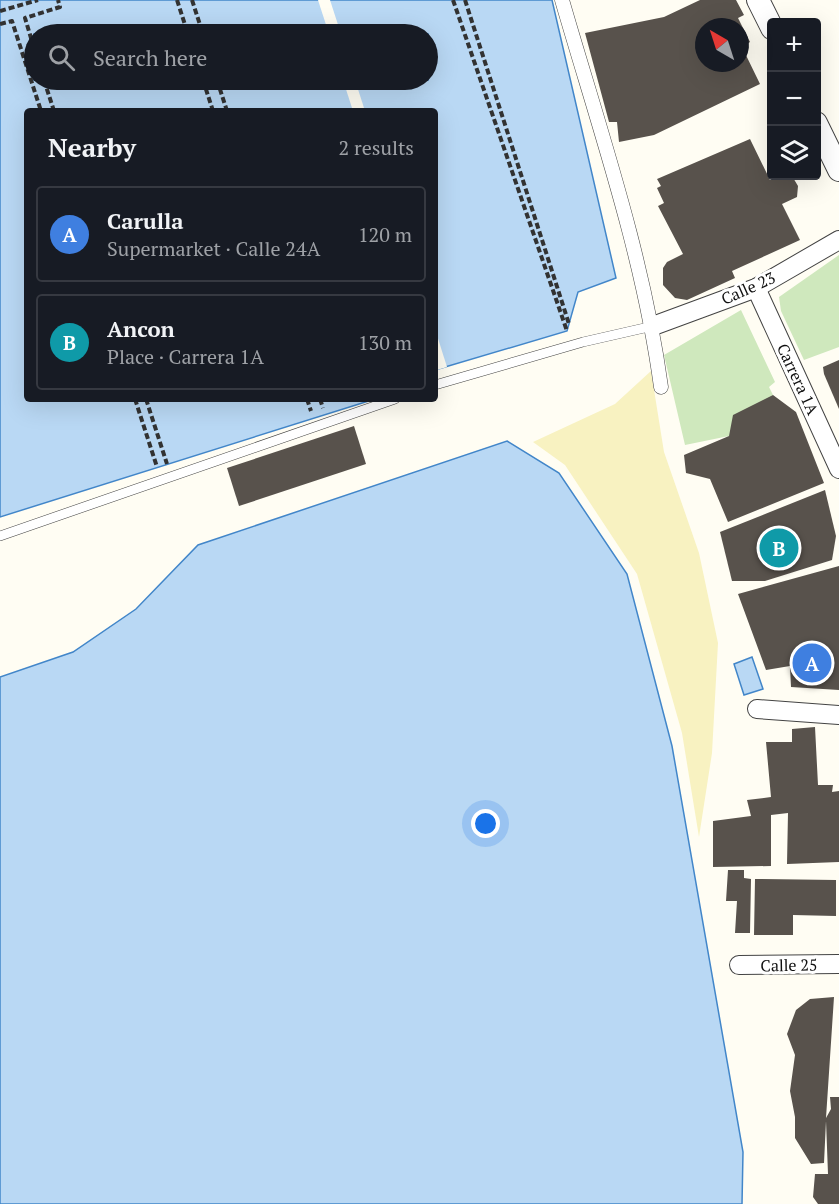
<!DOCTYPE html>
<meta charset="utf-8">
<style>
body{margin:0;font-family:"PT Serif",serif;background:#20242c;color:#f1f3f6}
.controls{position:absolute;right:18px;top:18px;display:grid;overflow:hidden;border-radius:6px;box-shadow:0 6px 24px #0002}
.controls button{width:54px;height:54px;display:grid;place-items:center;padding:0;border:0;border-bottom:2px solid #363941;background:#171b24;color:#f1f3f6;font:30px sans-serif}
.compass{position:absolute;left:695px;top:18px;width:54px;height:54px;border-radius:50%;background:#171b24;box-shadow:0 6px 24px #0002;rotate:321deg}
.you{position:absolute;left:486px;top:824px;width:21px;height:21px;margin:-15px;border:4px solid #fff;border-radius:50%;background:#1a73e8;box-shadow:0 0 0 9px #1a73e833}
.badge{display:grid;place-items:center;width:39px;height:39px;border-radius:50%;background:#0f766e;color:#fff;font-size:20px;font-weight:700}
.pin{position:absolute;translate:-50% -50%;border:3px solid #fff;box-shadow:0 2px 6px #0006}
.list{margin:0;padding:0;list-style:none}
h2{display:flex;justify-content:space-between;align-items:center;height:78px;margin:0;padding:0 24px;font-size:26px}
h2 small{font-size:20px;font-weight:400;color:#9ea1a6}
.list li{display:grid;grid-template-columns:39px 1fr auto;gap:18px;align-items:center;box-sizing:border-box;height:96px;margin:0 12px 12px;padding:0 12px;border:2px solid #363941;border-radius:6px}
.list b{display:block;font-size:22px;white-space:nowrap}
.list p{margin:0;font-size:20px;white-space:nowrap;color:#9ea1a6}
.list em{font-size:20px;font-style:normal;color:#9ea1a6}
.icon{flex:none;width:33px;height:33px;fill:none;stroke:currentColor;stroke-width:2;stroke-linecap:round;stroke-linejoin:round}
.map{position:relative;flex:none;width:839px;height:1204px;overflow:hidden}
.search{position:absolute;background:#171b24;box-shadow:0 6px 24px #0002;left:24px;top:24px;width:414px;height:66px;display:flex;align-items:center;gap:15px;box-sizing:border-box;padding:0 21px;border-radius:33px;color:#9ea1a6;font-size:22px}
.panel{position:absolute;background:#171b24;box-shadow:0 6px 24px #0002;left:24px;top:108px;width:414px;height:294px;border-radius:6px}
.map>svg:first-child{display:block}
.green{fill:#cfe8bd}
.sand{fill:#f8f2c1}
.water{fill:#b9d8f4;stroke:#4286c9;stroke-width:1.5;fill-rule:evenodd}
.pier{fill:#fffdf3}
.building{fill:#58524c;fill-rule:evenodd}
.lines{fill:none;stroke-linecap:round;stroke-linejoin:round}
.service-casing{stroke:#434343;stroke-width:10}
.pedestrian-casing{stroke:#434343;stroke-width:15}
.minor-casing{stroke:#434343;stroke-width:20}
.tertiary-casing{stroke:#434343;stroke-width:24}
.path{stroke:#323232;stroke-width:4;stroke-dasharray:6 3;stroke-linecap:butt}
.service{stroke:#fff;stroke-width:9}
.pedestrian{stroke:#fff;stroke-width:14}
.minor{stroke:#fff;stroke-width:18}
.tertiary{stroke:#fff;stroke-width:22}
.labels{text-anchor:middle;stroke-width:6;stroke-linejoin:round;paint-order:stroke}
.street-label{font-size:16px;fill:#101010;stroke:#fff}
</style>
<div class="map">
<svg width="839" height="1204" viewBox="0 0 839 1204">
<rect width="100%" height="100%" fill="#fffdf3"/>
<!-- green -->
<g class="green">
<path d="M839 255V347L804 360 781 311 779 297Z"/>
<path d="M741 310 775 382 769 387 773 395 729 436 685 445 664 355Z"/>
</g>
<!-- sand -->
<path class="sand" d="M651 371 664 452 699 553 718 643 712 753 699 837 682 733 637 574 565 465 533 442 615 404Z"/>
<!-- water -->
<g class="water">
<path d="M0 0H552L616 278 578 292 567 331 435 370V111H27V399H375L0 517ZM34 34H428V80H34Z"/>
<path d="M507 441 559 473 627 574 672 746 743 1152 742 1204H0V677L73 652 136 609 198 545Z"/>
<path d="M752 657 763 689 744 695 734 664Z"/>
</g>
<!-- pier -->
<g class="pier">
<path d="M318 0H330L341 34H329Z"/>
<path d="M343 80H355L365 111H353Z"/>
<path d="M435 329 447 367 437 370 435 364Z"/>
</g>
<!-- building -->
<g class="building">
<path d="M700 0H736L744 15 738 18 750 42 742 47 760 84 654 135 619 142 617 122H609L585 33 664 17ZM704 27H740V63H704Z"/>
<path d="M750 139 770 180 788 176H792L798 186 797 197 782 204 800 240 732 271 735 278 687 300 675 298 663 285V268L667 262 683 254 658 206 664 203 657 188 661 186 657 179Z"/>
<path d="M839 360V409L824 374 823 367Z"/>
<path d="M773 395 796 412 824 483 728 522 710 479 686 473 684 455 729 436 733 415Z"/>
<path d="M354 426 366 464 239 506 227 468Z"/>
<path d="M825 490 836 536 832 560 765 581H732L720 532Z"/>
<path d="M839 566V690L791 687 790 666 766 670 738 594Z"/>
<path d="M815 727 818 785H833L832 792 839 791V862L787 864 788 813 771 815V866L713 867V821L751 816 747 800 771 797 766 742H792V729Z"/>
<path d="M728 870H744V878L751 879 750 933H735L737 901H726Z"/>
<path d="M755 879 836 880V916L793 915V935H754Z"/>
<path d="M834 997 826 1118 831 1109 830 1097H839V1204H818L813 1197 815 1174H828L826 1121 824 1163 811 1164 795 1138V1117L790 1091 795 1055 787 1034 796 1010 810 999Z"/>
</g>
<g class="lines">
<defs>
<g id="service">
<path d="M435 385 583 342 653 326"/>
<path d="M0 536 395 399"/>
</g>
<path id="pedestrian" d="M562 0C599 128 643 254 661 387"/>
<g id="minor">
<path d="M756 288 839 469"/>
<path d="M653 326 756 288 839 240"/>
<path d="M757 709 839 715"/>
<path d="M739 965 839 964"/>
</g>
<g id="tertiary">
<path d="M758 0 772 28"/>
<path d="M816 123 839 170"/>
</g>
</defs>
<!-- service casing -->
<use href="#service" class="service-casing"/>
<!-- pedestrian casing -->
<use href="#pedestrian" class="pedestrian-casing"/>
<!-- minor casing -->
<use href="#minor" class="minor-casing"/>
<!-- tertiary casing -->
<use href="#tertiary" class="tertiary-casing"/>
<!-- path -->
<g class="path">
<path d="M177 0 188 34"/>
<path d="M192 0 203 34"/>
<path d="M453 0 567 331"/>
<path d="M465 0 569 324"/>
<path d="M0 11 38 0"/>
<path d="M0 24 12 21 41 111"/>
<path d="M34 48 25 18 60 7 58 0"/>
<path d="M44 80 54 111"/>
<path d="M203 80 213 111"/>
<path d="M217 80 227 111"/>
<path d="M135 399 157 467"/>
<path d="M146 399 167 464"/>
<path d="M307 399 311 411"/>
<path d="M320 399 323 408"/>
</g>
<!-- service -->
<use href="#service" class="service"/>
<!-- pedestrian -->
<use href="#pedestrian" class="pedestrian"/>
<!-- minor -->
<use href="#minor" class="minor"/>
<!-- tertiary -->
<use href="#tertiary" class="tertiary"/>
</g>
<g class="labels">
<!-- street labels -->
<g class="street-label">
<text transform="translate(748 288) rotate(-24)" y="6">Calle 23</text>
<text transform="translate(798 379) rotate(65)" y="6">Carrera 1A</text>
<text transform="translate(789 965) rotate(-1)" y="6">Calle 25</text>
</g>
</g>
</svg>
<div class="controls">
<button>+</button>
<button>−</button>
<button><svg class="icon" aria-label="layers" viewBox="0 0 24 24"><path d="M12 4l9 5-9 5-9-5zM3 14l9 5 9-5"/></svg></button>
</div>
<svg class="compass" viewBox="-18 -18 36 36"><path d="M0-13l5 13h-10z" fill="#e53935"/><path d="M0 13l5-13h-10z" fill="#9ea1a6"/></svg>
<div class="you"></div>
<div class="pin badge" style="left:812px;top:663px;background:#3f7fe0">A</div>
<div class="pin badge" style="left:779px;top:548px;background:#0f9aa8">B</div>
<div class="search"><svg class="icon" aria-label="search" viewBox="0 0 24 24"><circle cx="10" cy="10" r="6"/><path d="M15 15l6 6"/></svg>Search here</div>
<section class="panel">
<h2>Nearby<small>2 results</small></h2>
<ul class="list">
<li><span class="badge" style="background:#3f7fe0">A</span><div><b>Carulla</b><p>Supermarket · Calle 24A</p></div><em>120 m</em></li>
<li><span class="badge" style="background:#0f9aa8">B</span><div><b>Ancon</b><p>Place · Carrera 1A</p></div><em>130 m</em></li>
</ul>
</section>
</div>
